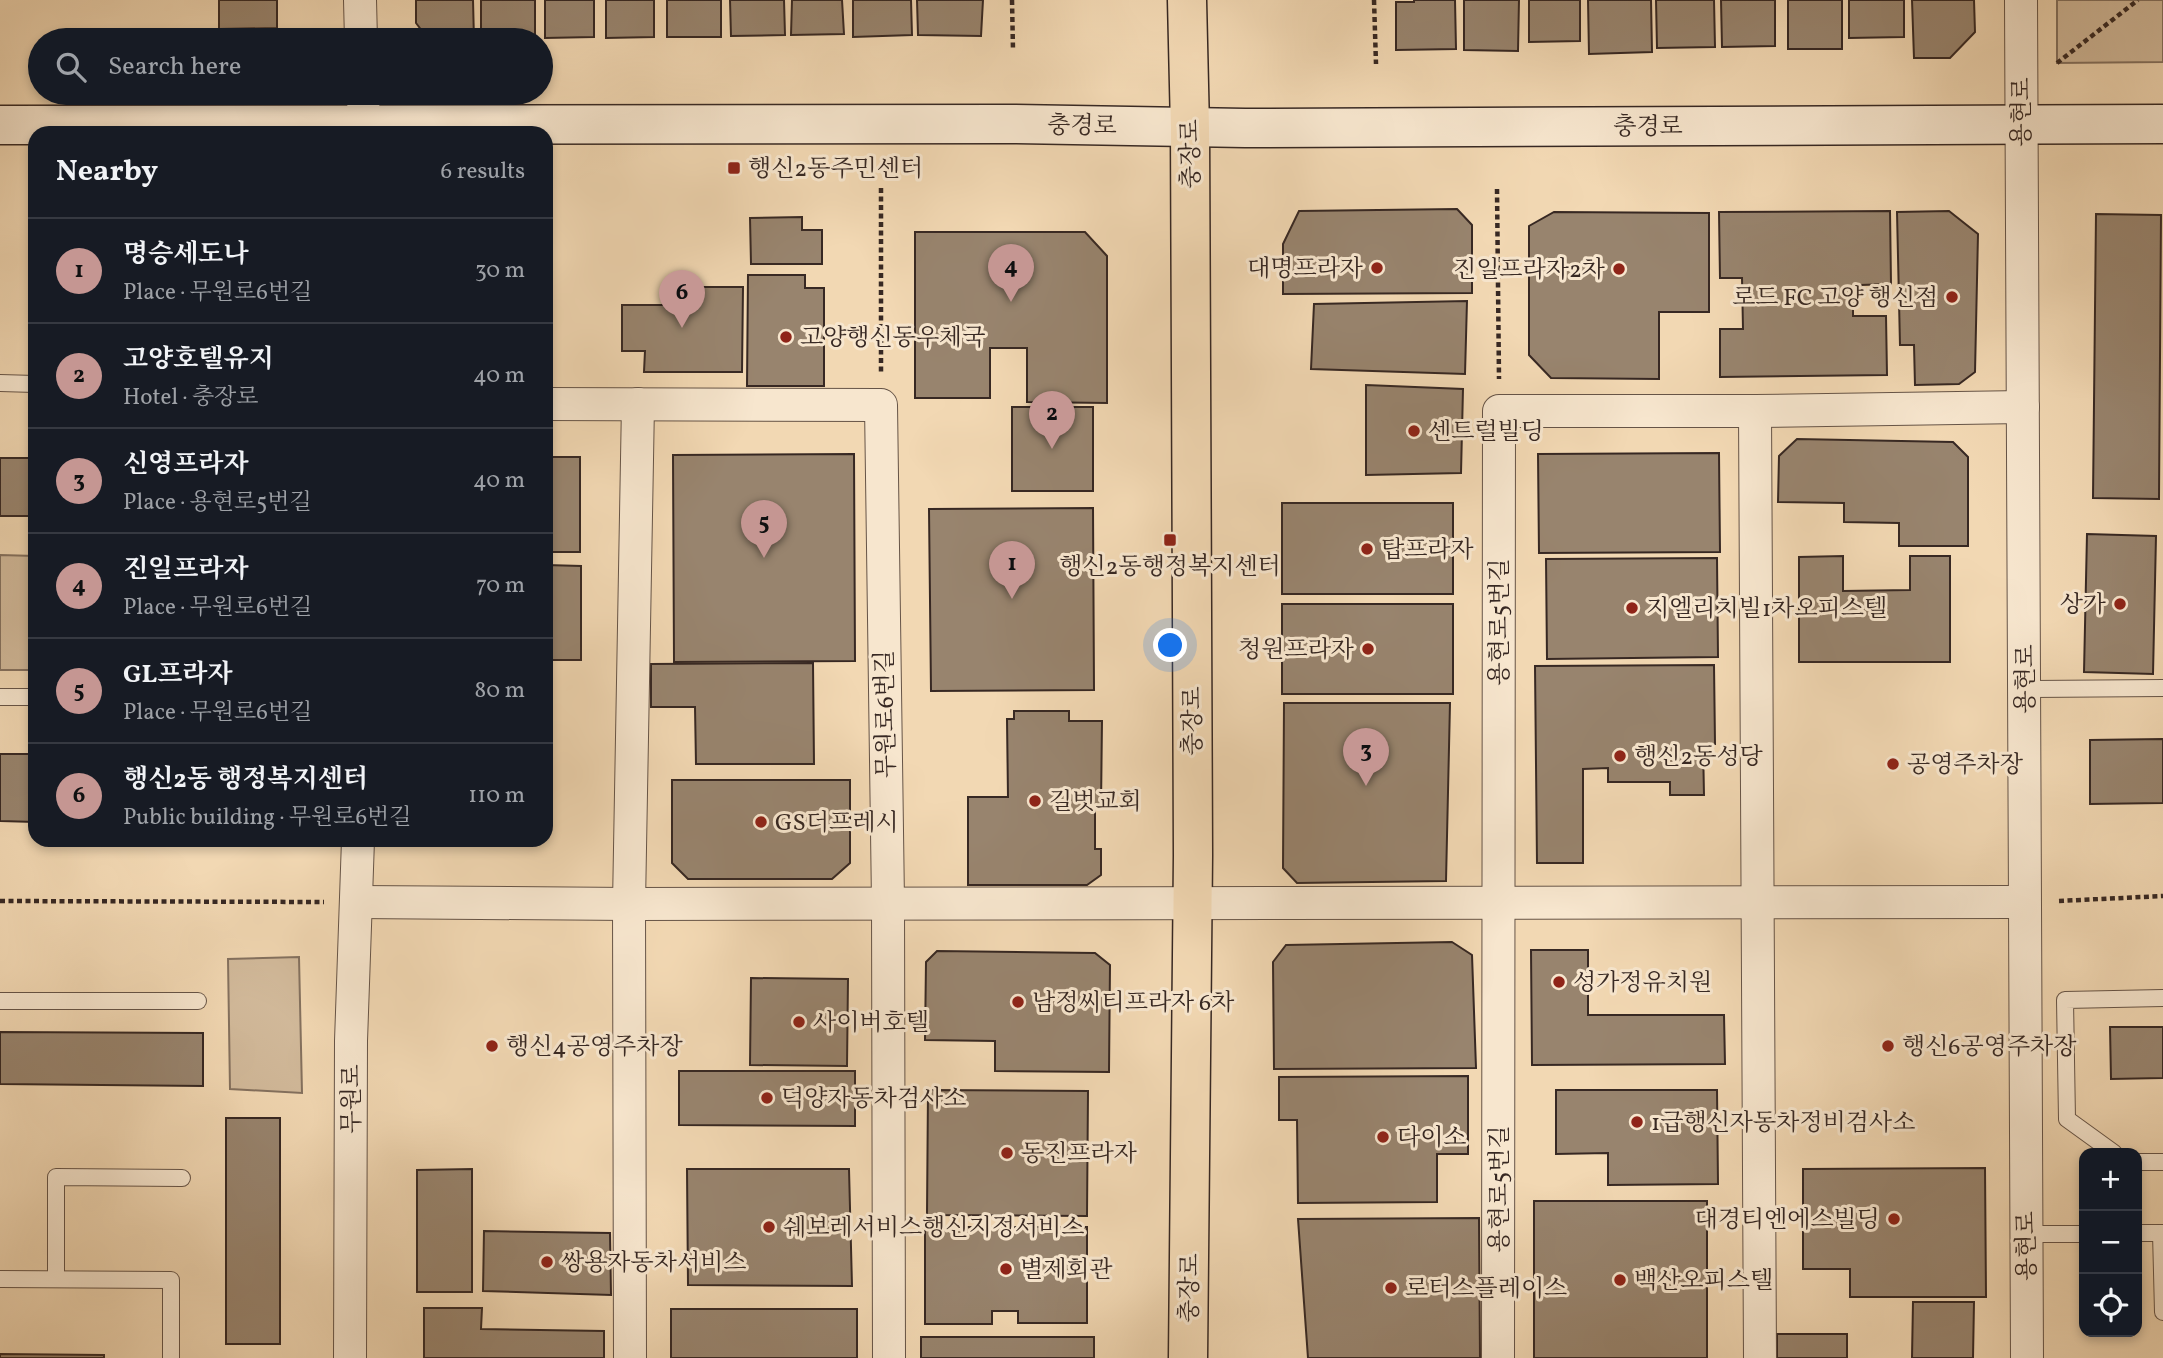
<!DOCTYPE html>
<meta charset="utf-8">
<style>
body{margin:0;font-family:Vollkorn,"Noto Serif KR",serif;background:#20242c;color:#f1f3f6}
.controls{position:absolute;right:21px;bottom:21px;display:grid;overflow:hidden;border-radius:14px;box-shadow:0 4px 10px #0003}
.controls button{width:63px;height:63px;display:grid;place-items:center;padding:0;border:0;border-bottom:2px solid #363941;background:#171b24;color:#f1f3f6;font:35px sans-serif}
.you{position:absolute;left:1171px;top:646px;width:24px;height:24px;margin:-18px;border:5px solid #fff;border-radius:50%;background:#1a73e8;box-shadow:0 0 0 10px #1a73e833}
.badge{display:grid;place-items:center;width:46px;height:46px;border-radius:50%;background:#c59692;color:#111;font-size:23px;font-weight:700}
.pin{position:absolute;translate:-50% -58px;filter:drop-shadow(0 2px 4px #0008)}
.pin::after{content:'';position:absolute;top:37px;width:24px;height:21px;background:inherit;clip-path:polygon(0 0,100% 0,50% 100%)}
.list{margin:0;padding:0;list-style:none}
h2{display:flex;justify-content:space-between;align-items:center;height:91px;margin:0;padding:0 28px;font-size:30px}
h2 small{font-size:23px;font-weight:400;color:#9ea1a6}
.list li{display:grid;grid-template-columns:46px 1fr auto;gap:21px;align-items:center;box-sizing:border-box;height:105px;padding:0 28px;border-top:2px solid #363941}
.list b{display:block;font-size:26px;white-space:nowrap}
.list p{margin:0;font-size:23px;white-space:nowrap;color:#9ea1a6}
.list em{font-size:23px;font-style:normal;color:#9ea1a6}
.icon{flex:none;width:38px;height:38px;fill:none;stroke:currentColor;stroke-width:2;stroke-linecap:round;stroke-linejoin:round}
.map{position:relative;flex:none;width:2163px;height:1358px;overflow:hidden}
.search{position:absolute;background:#171b24;box-shadow:0 4px 10px #0003;left:28px;top:28px;width:525px;height:77px;display:flex;align-items:center;gap:18px;box-sizing:border-box;padding:0 24px;border-radius:38px;color:#9ea1a6;font-size:26px}
.panel{position:absolute;background:#171b24;box-shadow:0 4px 10px #0003;left:28px;top:126px;width:525px;height:721px;border-radius:21px}
.map>svg:first-child{display:block}
.green{fill:#d2ba9b;stroke:#84715f;stroke-width:2}
.building{fill:#98846e;stroke:#372823;stroke-width:2}
.lines{fill:none;stroke-linecap:round;stroke-linejoin:round}
.service-casing{stroke:#665447;stroke-width:18}
.minor-casing{stroke:#665447;stroke-width:34}
.secondary-casing{stroke:#372823;stroke-width:41}
.primary-casing{stroke:#372823;stroke-width:41}
.path{stroke:#372823;stroke-width:4.5;stroke-dasharray:5 3.5;stroke-linecap:butt}
.service{stroke:#f7e6ce;stroke-width:16}
.minor{stroke:#f7e6ce;stroke-width:32}
.secondary{stroke:#f7e6ce;stroke-width:38}
.primary{stroke:#f2d8b3;stroke-width:38}
.poi-dot{fill:#8f2418;stroke:#f7e6ce;stroke-width:2.5}
.labels{text-anchor:middle;stroke-width:6;stroke-linejoin:round;paint-order:stroke}
.street-label{font-size:24px;fill:#372823;stroke:#f7e6ce}
.poi-label{font-size:24px;fill:#372823;stroke:#f7e6ce;text-anchor:start}
</style>
<div class="map">
<svg width="2163" height="1358" viewBox="0 0 2163 1358">
<rect width="100%" height="100%" fill="#f2d8b3"/>
<filter id="stains"><feTurbulence type="fractalNoise" baseFrequency=".00286" numOctaves="4"/><feColorMatrix values="0 0 0 0 .2 0 0 0 0 .09 0 0 0 0 .02 0 0 0 .5 -.17"/></filter>
<radialGradient id="worn" r=".72"><stop offset=".6" stop-color="#630" stop-opacity="0"/><stop offset="1" stop-color="#630" stop-opacity=".3"/></radialGradient>
<!-- green -->
<g class="green">
<path d="M2057 0H2163V62L2057 63Z"/>
<path d="M0 555 35 556V670H0Z"/>
<path d="M299 957 302 1093 230 1089 228 959Z"/>
</g>
<!-- building -->
<g class="building">
<path d="M219 0H277V28L219 29Z"/>
<path d="M416 0H473L474 40H429L416 23Z"/>
<rect x="481" y="0" width="54" height="40"/>
<path d="M545 0H594V37L545 38Z"/>
<path d="M606 0H654V37L606 38Z"/>
<rect x="667" y="0" width="54" height="37"/>
<path d="M730 0H784L785 35 731 36Z"/>
<path d="M792 0H842L844 34 791 35Z"/>
<path d="M853 0H911L912 35 853 37Z"/>
<path d="M917 0H983L981 36 918 35Z"/>
<path d="M1414 0H1455L1456 49 1396 50V2H1414Z"/>
<path d="M1464 0H1519L1518 51 1464 50Z"/>
<path d="M1529 0H1580V41L1529 42Z"/>
<path d="M1588 0H1651L1652 52 1589 54Z"/>
<path d="M1656 0H1714L1715 47 1657 48Z"/>
<path d="M1721 0H1775V46L1722 47Z"/>
<rect x="1788" y="0" width="54" height="49"/>
<path d="M1849 0H1904V37L1849 38Z"/>
<path d="M1912 0H1974L1975 32 1950 58H1914Z"/>
<path d="M1457 209 1472 225V293L1283 294V244L1299 211Z"/>
<path d="M1890 211 1891 284 1861 285V296H1853V316H1886L1887 375 1720 377V329H1743L1742 278H1720L1719 212Z"/>
<path d="M1949 211 1978 234 1975 372 1959 384 1915 385 1914 345H1900L1897 212Z"/>
<path d="M1554 212 1709 213V312H1659V379L1551 378 1529 355V226Z"/>
<path d="M2096 214 2161 215 2159 499 2093 498Z"/>
<path d="M802 217V230H822V264H751L750 218Z"/>
<path d="M915 232H1085L1107 256V403L1027 402V348H990V398H915Z"/>
<path d="M748 275H805V288H824V386H747Z"/>
<path d="M670 287H743L742 372H644L645 351H622V305H670Z"/>
<path d="M1467 301 1465 374 1311 369 1314 304Z"/>
<path d="M1366 385 1463 389 1461 473 1366 475Z"/>
<rect x="1012" y="407" width="81" height="84"/>
<path d="M1797 439 1953 442 1968 457V546H1899V523L1844 522V503L1778 502 1779 456Z"/>
<path d="M1719 453 1720 552 1539 553 1538 454Z"/>
<path d="M854 454 855 661 674 662 673 455Z"/>
<rect x="546" y="457" width="34" height="95"/>
<rect x="0" y="458" width="35" height="58"/>
<rect x="1282" y="503" width="171" height="91"/>
<path d="M1093 508 1094 690 931 691 929 509Z"/>
<path d="M2087 534 2156 536 2153 674 2084 672Z"/>
<path d="M1843 556V591L1910 590V556H1950V662H1799V557Z"/>
<path d="M1717 558 1718 657 1547 659 1546 559Z"/>
<path d="M546 565 581 566V660H546Z"/>
<rect x="1282" y="604" width="171" height="90"/>
<path d="M813 663 814 764H696L695 707H651V664Z"/>
<path d="M1714 665 1715 744H1703L1704 795H1670V782H1608V768L1583 769V863H1537L1535 666Z"/>
<path d="M1284 703H1450L1446 881 1297 883 1283 868Z"/>
<path d="M1014 711H1069V721H1102L1101 806H1095V849H1101V875L1087 885H968V797H1008L1007 719H1014Z"/>
<path d="M2163 739V803L2090 804V740Z"/>
<path d="M0 754H35V822L0 821Z"/>
<path d="M672 780H850V863L832 879H688L672 863Z"/>
<path d="M1452 942 1472 955 1476 1068 1274 1069 1273 962 1286 945Z"/>
<path d="M1531 950H1588V1015H1724L1725 1064 1532 1065Z"/>
<path d="M937 951 1095 953 1110 965 1109 1072 995 1071V1041L925 1040 926 962Z"/>
<path d="M751 978 848 979 847 1066 750 1065Z"/>
<path d="M2110 1027H2163V1078L2111 1079Z"/>
<path d="M0 1032 203 1033V1086L0 1084Z"/>
<path d="M679 1071H855V1126L679 1125Z"/>
<path d="M1468 1076V1154H1437V1202L1298 1203 1297 1120H1279V1077Z"/>
<path d="M928 1090 1088 1091 1087 1216 927 1215Z"/>
<path d="M1556 1090H1717L1718 1184 1608 1185V1153L1556 1154Z"/>
<rect x="226" y="1118" width="54" height="226"/>
<path d="M1985 1168 1986 1297H1850V1269H1803V1169Z"/>
<path d="M472 1169V1292H417V1170Z"/>
<path d="M687 1169H849L852 1286 688 1285Z"/>
<rect x="1534" y="1201" width="173" height="157"/>
<path d="M1479 1218 1480 1358H1308L1298 1219Z"/>
<path d="M925 1227H1087V1323H1018V1311H992V1324H925Z"/>
<path d="M484 1231 610 1233 611 1295 483 1291Z"/>
<path d="M1913 1302H1974L1973 1358H1912Z"/>
<path d="M424 1308H482L481 1329 604 1331V1358H424Z"/>
<rect x="671" y="1309" width="186" height="49"/>
<rect x="1777" y="1334" width="70" height="24"/>
<rect x="921" y="1337" width="173" height="21"/>
<path d="M0 1354 104 1355V1358H0Z"/>
</g>
<g class="lines">
<defs>
<g id="service">
<path d="M0 383 35 384"/>
<path d="M2025 689 2163 688"/>
<path d="M0 697H35"/>
<path d="M0 1001H198"/>
<path d="M2114 1153 2067 1119 2065 1000 2163 998"/>
<path d="M2137 1162H2163"/>
<path d="M2137 1233H2163"/>
<path d="M2161 1233 2163 1312"/>
<path d="M2026 1234H2084"/>
<path d="M0 1279 171 1280V1358"/>
<path d="M56 1279V1177L182 1178"/>
</g>
<g id="minor">
<path d="M360 0 361 40"/>
<path d="M2021 0 2027 1358"/>
<path d="M363 93 364 133"/>
<path d="M546 404 881 405 888 902 889 1358"/>
<path d="M1755 411 1760 1358"/>
<path d="M357 902 629 904 2024 902"/>
<path d="M350 1358 351 1041 358 840"/>
<path d="M630 1358 629 904 638 404"/>
<path d="M1498 1358 1499 411H1755L2023 407"/>
</g>
<path id="secondary" d="M0 125 1015 124 1245 128 2163 124"/>
<path id="primary" d="M1187 0 1190 128 1193 855 1188 1358"/>
</defs>
<!-- service casing -->
<use href="#service" class="service-casing"/>
<!-- minor casing -->
<use href="#minor" class="minor-casing"/>
<!-- secondary casing -->
<use href="#secondary" class="secondary-casing"/>
<!-- primary casing -->
<use href="#primary" class="primary-casing"/>
<!-- path -->
<g class="path">
<path d="M1012 0 1013 50"/>
<path d="M1374 0 1376 64"/>
<path d="M2057 63 2138 0"/>
<path d="M881 188V373"/>
<path d="M1497 189 1499 379"/>
<path d="M0 901 324 902"/>
<path d="M2059 901 2163 896"/>
</g>
<!-- service -->
<use href="#service" class="service"/>
<!-- minor -->
<use href="#minor" class="minor"/>
<!-- secondary -->
<use href="#secondary" class="secondary"/>
<!-- primary -->
<use href="#primary" class="primary"/>
</g>
<!-- markers -->
<g class="poi-dot">
<rect x="727" y="161" width="14" height="14" rx="3.5"/>
<circle cx="1377" cy="268" r="7"/>
<circle cx="1619" cy="269" r="7"/>
<circle cx="1952" cy="297" r="7"/>
<circle cx="786" cy="337" r="7"/>
<circle cx="1414" cy="431" r="7"/>
<rect x="1163" y="533" width="14" height="14" rx="3.5"/>
<circle cx="1367" cy="549" r="7"/>
<circle cx="2120" cy="604" r="7"/>
<circle cx="1632" cy="608" r="7"/>
<circle cx="1368" cy="649" r="7"/>
<circle cx="1620" cy="756" r="7"/>
<circle cx="1893" cy="764" r="7"/>
<circle cx="1035" cy="801" r="7"/>
<circle cx="761" cy="822" r="7"/>
<circle cx="1559" cy="982" r="7"/>
<circle cx="1018" cy="1002" r="7"/>
<circle cx="799" cy="1022" r="7"/>
<circle cx="492" cy="1046" r="7"/>
<circle cx="1888" cy="1046" r="7"/>
<circle cx="767" cy="1098" r="7"/>
<circle cx="1637" cy="1122" r="7"/>
<circle cx="1383" cy="1137" r="7"/>
<circle cx="1007" cy="1153" r="7"/>
<circle cx="1894" cy="1219" r="7"/>
<circle cx="769" cy="1227" r="7"/>
<circle cx="547" cy="1262" r="7"/>
<circle cx="1006" cy="1269" r="7"/>
<circle cx="1620" cy="1280" r="7"/>
<circle cx="1391" cy="1288" r="7"/>
</g>
<g class="labels">
<!-- street labels -->
<g class="street-label">
<text transform="translate(2021 112) rotate(-90)" y="8">용현로</text>
<text transform="translate(1082 125) rotate(1)" y="8">충경로</text>
<text x="1648" y="134">충경로</text>
<text transform="translate(1190 154) rotate(-91)" y="8">충장로</text>
<text transform="translate(1499 622) rotate(-90)" y="8">용현로5번길</text>
<text transform="translate(2025 679) rotate(-90)" y="8">용현로</text>
<text transform="translate(885 714) rotate(-91)" y="8">무원로6번길</text>
<text transform="translate(1192 721) rotate(-90)" y="8">충장로</text>
<text transform="translate(351 1099) rotate(-90)" y="8">무원로</text>
<text transform="translate(1499 1189) rotate(-90)" y="8">용현로5번길</text>
<text transform="translate(2026 1246) rotate(-91)" y="8">용현로</text>
<text transform="translate(1189 1288) rotate(-89)" y="8">충장로</text>
</g>
<!-- poi labels -->
<g class="poi-label">
<text x="748" y="176">행신2동주민센터</text>
<text x="1363" y="276" text-anchor="end">대명프라자</text>
<text x="1605" y="277" text-anchor="end">진일프라자2차</text>
<text x="1938" y="305" text-anchor="end">로드 FC 고양 행신점</text>
<text x="800" y="345">고양행신동우체국</text>
<text x="1428" y="439">센트럴빌딩</text>
<text x="1381" y="557">탑프라자</text>
<text x="1170" y="574" text-anchor="middle">행신2동행정복지센터</text>
<text x="2106" y="612" text-anchor="end">상가</text>
<text x="1646" y="616">지엘리치빌1차오피스텔</text>
<text x="1354" y="657" text-anchor="end">청원프라자</text>
<text x="1634" y="764">행신2동성당</text>
<text x="1907" y="772">공영주차장</text>
<text x="1049" y="809">길벗교회</text>
<text x="775" y="830">GS더프레시</text>
<text x="1573" y="990">성가정유치원</text>
<text x="1032" y="1010">남정씨티프라자 6차</text>
<text x="813" y="1030">사이버호텔</text>
<text x="506" y="1054">행신4공영주차장</text>
<text x="1902" y="1054">행신6공영주차장</text>
<text x="781" y="1106">덕양자동차검사소</text>
<text x="1651" y="1130">1급행신자동차정비검사소</text>
<text x="1397" y="1145">다이소</text>
<text x="1021" y="1161">동진프라자</text>
<text x="1880" y="1227" text-anchor="end">대경티엔에스빌딩</text>
<text x="783" y="1235">쉐보레서비스행신지정서비스</text>
<text x="561" y="1270">쌍용자동차서비스</text>
<text x="1020" y="1277">별제회관</text>
<text x="1634" y="1288">백산오피스텔</text>
<text x="1405" y="1296">로터스플레이스</text>
</g>
</g>
<rect width="100%" height="100%" filter="url(#stains)"/>
<rect width="100%" height="100%" fill="url(#worn)"/>
</svg>
<div class="controls">
<button>+</button>
<button>−</button>
<button><svg class="icon" aria-label="locate" viewBox="0 0 24 24"><circle cx="12" cy="12" r="6"/><path d="M12 2v4M12 18v4M2 12h4M18 12h4"/></svg></button>
</div>
<div class="you"></div>
<div class="pin badge" style="left:1012px;top:599px">1</div>
<div class="pin badge" style="left:1052px;top:449px">2</div>
<div class="pin badge" style="left:1366px;top:786px">3</div>
<div class="pin badge" style="left:1011px;top:302px">4</div>
<div class="pin badge" style="left:764px;top:558px">5</div>
<div class="pin badge" style="left:682px;top:328px">6</div>
<div class="search"><svg class="icon" aria-label="search" viewBox="0 0 24 24"><circle cx="10" cy="10" r="6"/><path d="M15 15l6 6"/></svg>Search here</div>
<section class="panel">
<h2>Nearby<small>6 results</small></h2>
<ul class="list">
<li><span class="badge">1</span><div><b>명승세도나</b><p>Place · 무원로6번길</p></div><em>30 m</em></li>
<li><span class="badge">2</span><div><b>고양호텔유지</b><p>Hotel · 충장로</p></div><em>40 m</em></li>
<li><span class="badge">3</span><div><b>신영프라자</b><p>Place · 용현로5번길</p></div><em>40 m</em></li>
<li><span class="badge">4</span><div><b>진일프라자</b><p>Place · 무원로6번길</p></div><em>70 m</em></li>
<li><span class="badge">5</span><div><b>GL프라자</b><p>Place · 무원로6번길</p></div><em>80 m</em></li>
<li><span class="badge">6</span><div><b>행신2동 행정복지센터</b><p>Public building · 무원로6번길</p></div><em>110 m</em></li>
</ul>
</section>
</div>
